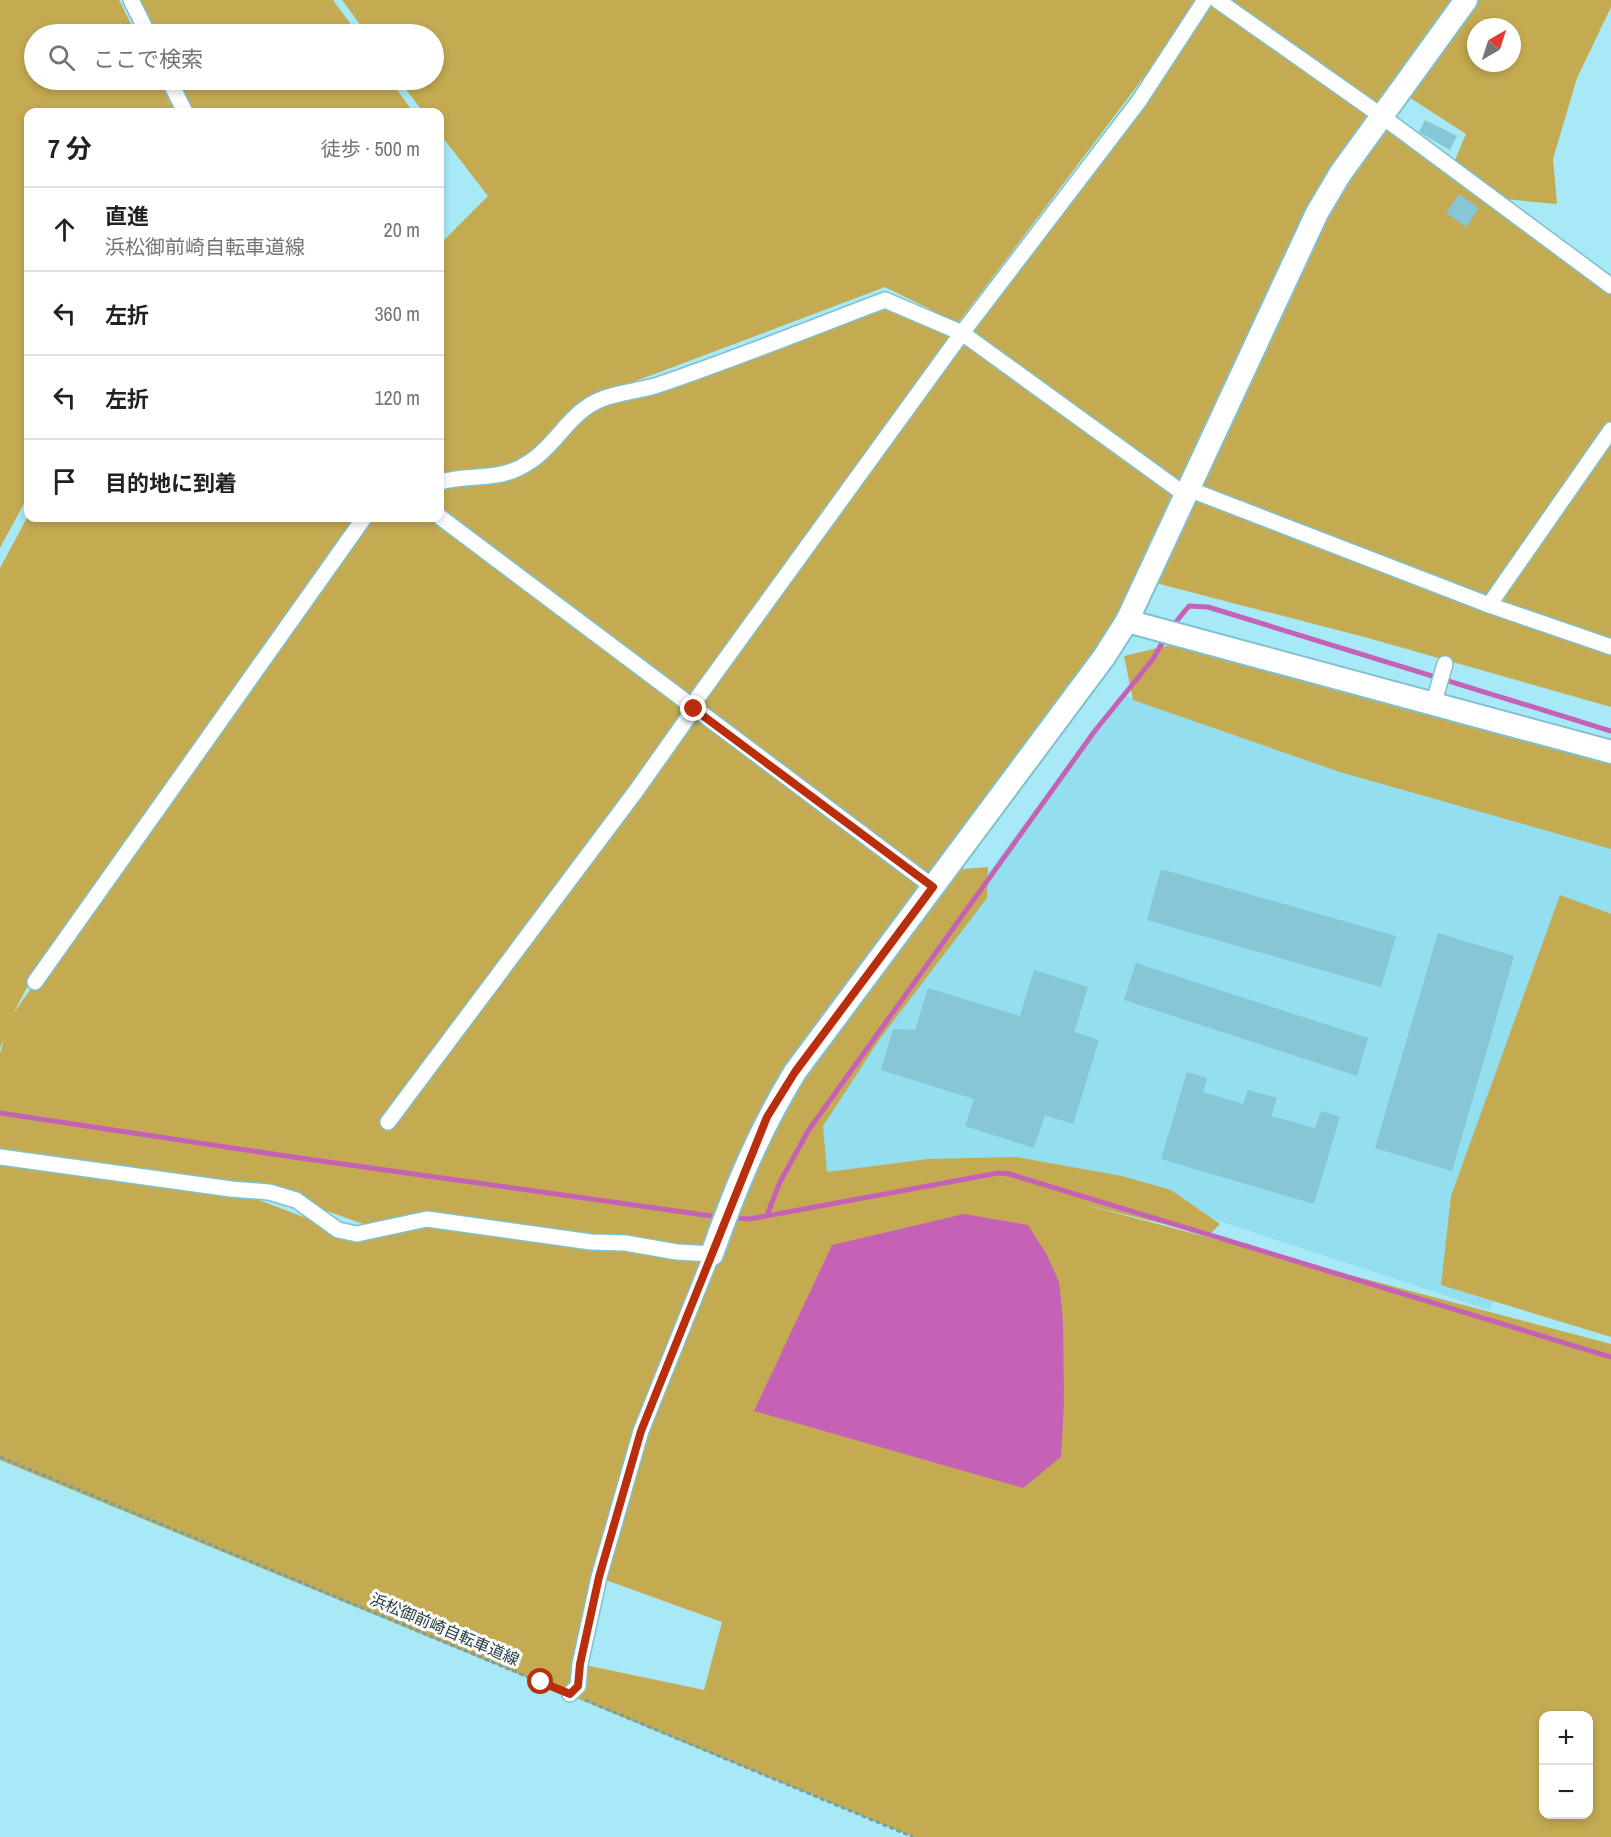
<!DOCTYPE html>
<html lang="ja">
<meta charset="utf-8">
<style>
body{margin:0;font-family:"Archivo Narrow","Noto Sans JP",sans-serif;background:#f2f2f2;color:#202124}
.controls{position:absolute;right:18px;bottom:18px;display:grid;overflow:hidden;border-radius:12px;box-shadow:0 3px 9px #0003}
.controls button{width:54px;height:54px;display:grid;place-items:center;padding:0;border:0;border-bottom:2px solid #e0e0e0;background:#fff;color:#202124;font:30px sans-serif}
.compass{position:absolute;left:1467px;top:18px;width:54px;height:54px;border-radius:50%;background:#fff;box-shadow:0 3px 9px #0003;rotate:39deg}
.stop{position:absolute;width:18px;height:18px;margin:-14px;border:4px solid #b92e0d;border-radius:50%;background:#fff}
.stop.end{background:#b92e0d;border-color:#fff;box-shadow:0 2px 6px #0008}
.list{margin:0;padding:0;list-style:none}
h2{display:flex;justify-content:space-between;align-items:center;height:78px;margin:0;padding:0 24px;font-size:26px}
h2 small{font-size:20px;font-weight:400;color:#757577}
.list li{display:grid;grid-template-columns:39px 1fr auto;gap:18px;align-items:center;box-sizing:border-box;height:84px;padding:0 24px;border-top:2px solid #e0e0e0}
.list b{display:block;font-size:22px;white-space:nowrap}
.list p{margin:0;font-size:20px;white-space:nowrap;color:#757577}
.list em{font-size:20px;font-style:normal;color:#757577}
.icon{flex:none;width:33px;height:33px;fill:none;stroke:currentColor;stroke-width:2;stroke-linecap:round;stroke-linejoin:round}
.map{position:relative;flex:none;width:1611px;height:1837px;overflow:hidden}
.search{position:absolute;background:#fff;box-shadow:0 3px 9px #0003;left:24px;top:24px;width:420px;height:66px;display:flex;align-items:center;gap:15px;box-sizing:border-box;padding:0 21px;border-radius:33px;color:#757577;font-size:22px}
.panel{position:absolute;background:#fff;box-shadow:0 3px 9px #0003;left:24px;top:108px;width:420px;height:414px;border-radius:12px}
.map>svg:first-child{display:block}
.built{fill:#93deef}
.green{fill:#c4ab52;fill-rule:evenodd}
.water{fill:#c662b6}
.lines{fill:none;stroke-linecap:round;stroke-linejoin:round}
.stream{stroke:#c662b6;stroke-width:5}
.building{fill:#86c6d5}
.street-casing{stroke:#80c0cf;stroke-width:18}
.secondary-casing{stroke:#80c0cf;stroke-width:26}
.path{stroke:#6fa1ac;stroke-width:3;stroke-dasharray:4.5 3;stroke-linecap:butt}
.street{stroke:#fff;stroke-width:15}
.secondary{stroke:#fff;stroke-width:22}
.route{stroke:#b92e0d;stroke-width:8}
.labels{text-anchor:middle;stroke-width:6;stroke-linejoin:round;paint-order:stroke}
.street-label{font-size:16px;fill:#1c373d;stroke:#fdfdfd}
</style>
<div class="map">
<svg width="1611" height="1837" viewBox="0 0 1611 1837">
<rect width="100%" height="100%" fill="#a8e9f8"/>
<!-- built -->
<path class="built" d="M1121 694 1611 841V1070L1489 1310 1038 1161 768 1202 848 1061Z"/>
<!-- green -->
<g class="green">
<path d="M0 0H119L136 34H34V80H159L175 112H28V496L0 548Z"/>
<path d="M131 0H333L358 34H148Z"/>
<path d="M342 0H1202L958 323 885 287 588 399H601L885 300 962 333 1205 0H1611V7L1577 78 1553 159 1557 204 1493 198 1611 286V707L1368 638 1148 581 952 862 963 869 988 867 987 898 879 1040 823 1126 827 1172 928 1159 1016 1157 1122 1176 1171 1190 1220 1224 1209 1235 1078 1203 1611 1344V1837H913L0 1460V1053L4 1039 0 1048V568L28 516 440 518V244L488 196 440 134V112H423L399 80H434V34H367ZM1476 27H1512V63H1476ZM1401 92 1466 134 1455 160 1404 133 1383 117ZM247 683 13 1014 43 957ZM240 1193 296 1200 369 1226 338 1230ZM707 1267V1268L608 1548ZM600 1578 722 1622 704 1690 580 1664ZM1544 1716H1588V1814H1544Z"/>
<path d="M170 80H390L413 112H185Z"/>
<path d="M1196 639 1611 763V849L1340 772 1133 700 1124 656Z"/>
<path d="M1560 895 1611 914V1337L1441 1285 1451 1196Z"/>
</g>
<!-- water -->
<path class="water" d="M964 1214 1028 1225 1047 1255 1059 1282 1063 1320 1064 1402 1061 1457 1023 1488 754 1411 832 1245Z"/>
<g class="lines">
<!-- stream -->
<g class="stream">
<path d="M1171 628 1189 606 1208 607 1611 731"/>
<path d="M0 1113 293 1157 719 1217"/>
<path d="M767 1215 780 1182 808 1131 1094 732 1153 659 1166 636"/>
<path d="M732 1218 750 1219 998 1173 1009 1174 1611 1357"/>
</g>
</g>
<!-- building -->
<g class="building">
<path d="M1425 120 1457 136 1450 150 1419 132Z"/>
<path d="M1459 194 1479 208 1466 227 1446 213Z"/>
<path d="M1161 869 1396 936 1381 987 1147 920Z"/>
<path d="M1438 933 1514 956 1452 1171 1375 1148Z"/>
<path d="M1136 963 1368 1038 1357 1076 1124 1000Z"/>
<path d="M1034 970 1088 987 1074 1032 1099 1040 1073 1124 1045 1115 1034 1148 965 1126 974 1099 881 1070 893 1029 915 1030 928 988 1020 1016Z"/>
<path d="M1187 1072 1207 1078 1203 1092 1243 1104 1248 1090 1277 1098 1271 1116 1315 1128 1321 1111 1340 1117 1314 1204 1161 1159Z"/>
</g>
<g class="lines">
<defs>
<g id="street">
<path d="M131 0 148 34"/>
<path d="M1217 0 1383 117 1611 286"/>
<path d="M169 80 185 112"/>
<path d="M440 482C473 473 500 483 531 461 557 444 570 411 602 399 619 392 638 391 655 386 732 360 809 329 885 300L962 333 1187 496"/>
<path d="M1191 490 1489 605 1611 647"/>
<path d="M440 517 933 887"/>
<path d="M1489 605 1611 430"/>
<path d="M1433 705 1445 664"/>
<path d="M35 982 364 518"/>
<path d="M388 1122 636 791 694 709 698 697 962 333 1139 101 1205 0"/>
<path d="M0 1157 231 1189 269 1192 296 1200 338 1230 357 1234 427 1219 591 1242 625 1243 677 1252 712 1254 641 1431 599 1577 580 1664 578 1686 570 1694"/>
</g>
<g id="secondary">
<path d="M1127 621 1611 752"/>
<path d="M712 1254C735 1189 759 1131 795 1072L1104 657 1127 621 1317 213 1340 174 1466 0"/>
</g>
</defs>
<!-- street casing -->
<use href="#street" class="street-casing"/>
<!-- secondary casing -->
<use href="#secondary" class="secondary-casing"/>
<!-- path -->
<g class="path">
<path d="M0 1457 557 1689"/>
<path d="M585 1700 913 1837"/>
</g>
<!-- street -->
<use href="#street" class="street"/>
<!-- secondary -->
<use href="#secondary" class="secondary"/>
</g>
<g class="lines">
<!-- route -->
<path class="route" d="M541 1682 570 1694 578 1686 580 1664 599 1577 641 1431 767 1117 795 1072 933 887 694 709"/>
</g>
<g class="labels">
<!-- street labels -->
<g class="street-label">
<text transform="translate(445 1629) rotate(23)" y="6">浜松御前崎自転車道線</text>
</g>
</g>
</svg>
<div class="controls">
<button>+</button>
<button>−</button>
</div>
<svg class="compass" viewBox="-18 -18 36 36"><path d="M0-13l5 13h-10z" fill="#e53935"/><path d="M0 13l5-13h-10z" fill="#757577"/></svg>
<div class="stop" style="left:541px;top:1682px"></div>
<div class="stop end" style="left:694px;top:709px"></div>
<div class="search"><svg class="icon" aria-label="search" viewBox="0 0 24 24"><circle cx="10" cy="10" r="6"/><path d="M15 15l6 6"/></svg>ここで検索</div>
<section class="panel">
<h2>7 分<small>徒歩 · 500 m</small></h2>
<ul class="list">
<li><svg class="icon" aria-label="ahead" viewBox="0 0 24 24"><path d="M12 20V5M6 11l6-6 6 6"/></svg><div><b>直進</b><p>浜松御前崎自転車道線</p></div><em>20 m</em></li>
<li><svg class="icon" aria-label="left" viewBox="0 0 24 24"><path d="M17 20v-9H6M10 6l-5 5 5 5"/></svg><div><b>左折</b></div><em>360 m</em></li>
<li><svg class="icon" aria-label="left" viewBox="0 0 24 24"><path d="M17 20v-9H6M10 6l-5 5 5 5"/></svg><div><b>左折</b></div><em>120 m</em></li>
<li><svg class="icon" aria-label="arrive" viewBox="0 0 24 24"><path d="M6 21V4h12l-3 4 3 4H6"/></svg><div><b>目的地に到着</b></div></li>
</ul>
</section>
</div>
